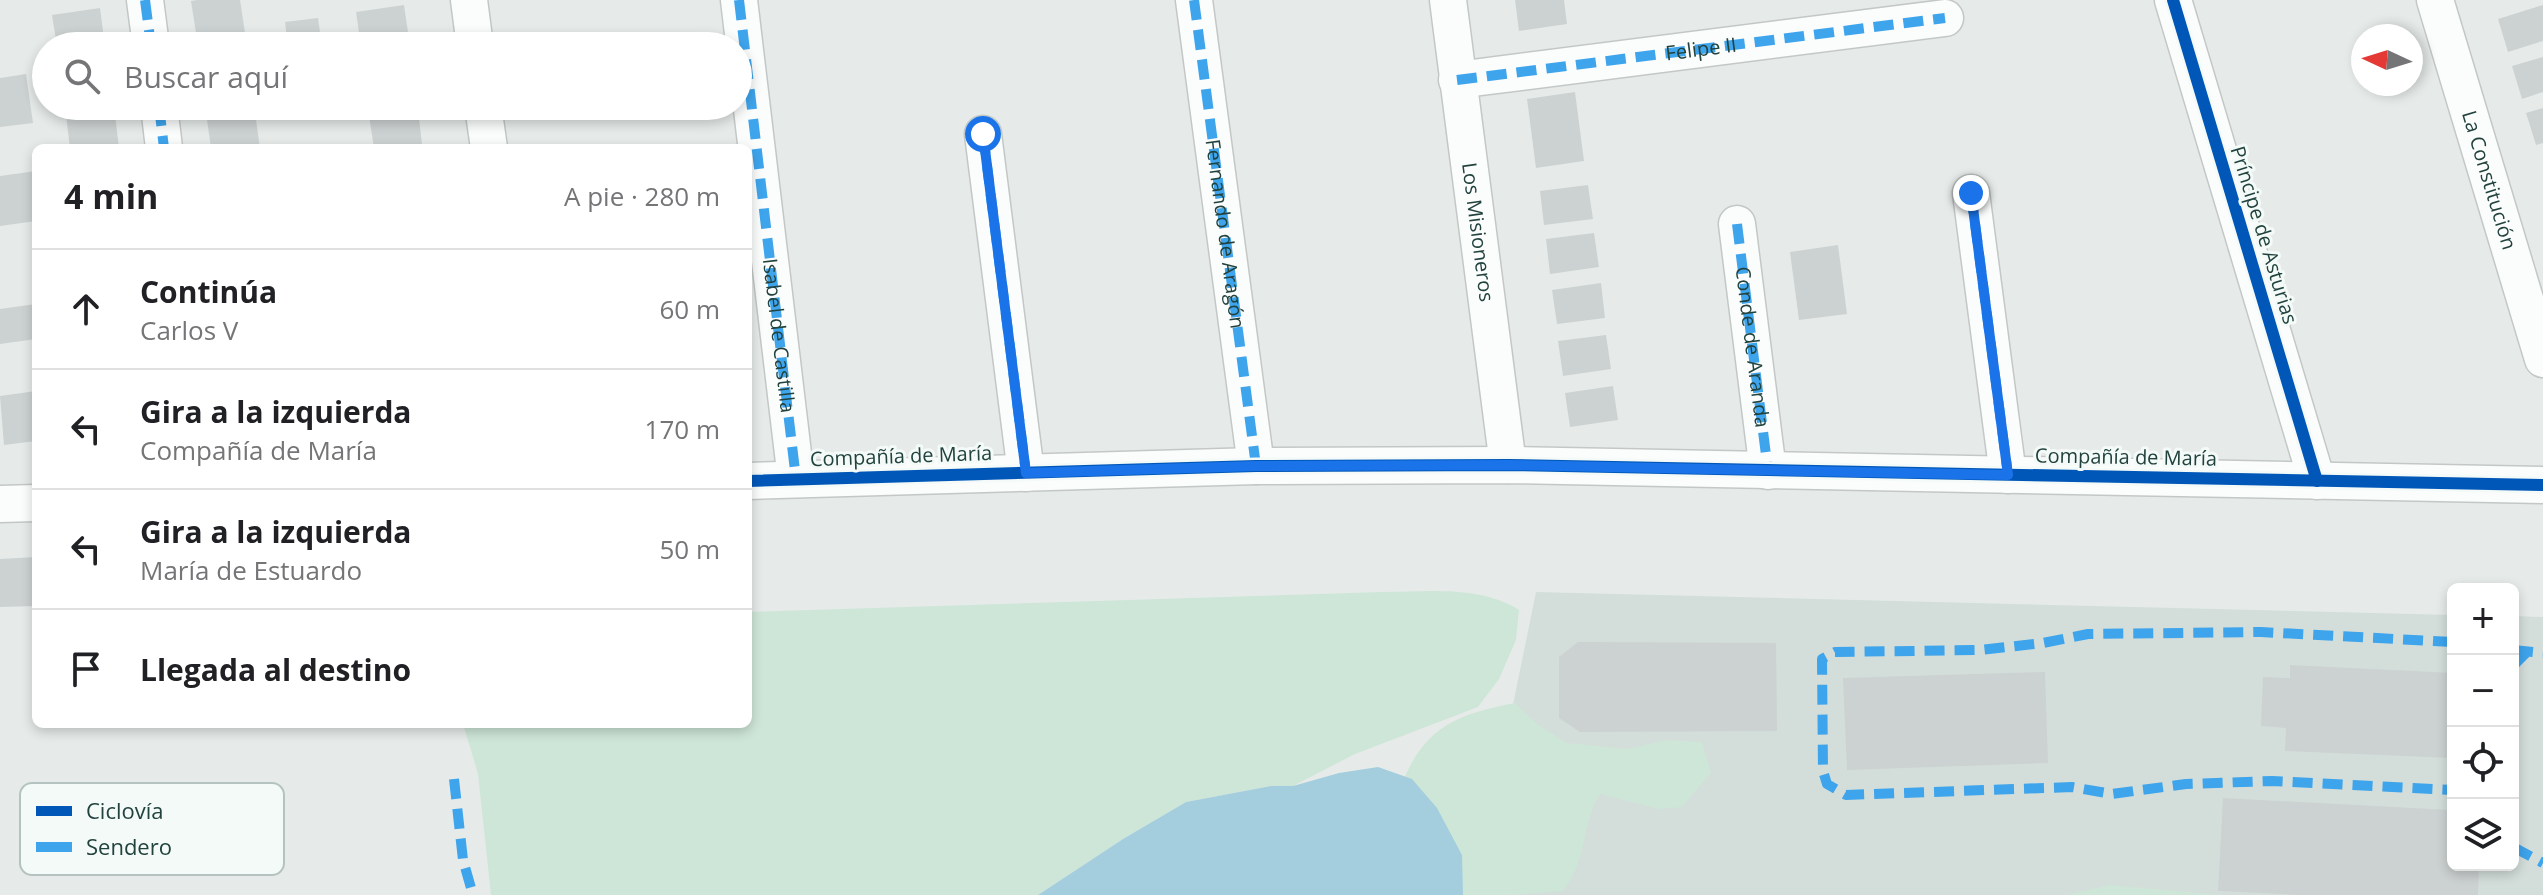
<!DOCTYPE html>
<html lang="es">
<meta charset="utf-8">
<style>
body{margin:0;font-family:"Open Sans",sans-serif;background:#f2f2f2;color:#202124}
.controls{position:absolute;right:24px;bottom:24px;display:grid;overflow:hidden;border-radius:12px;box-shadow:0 4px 12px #0003}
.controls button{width:72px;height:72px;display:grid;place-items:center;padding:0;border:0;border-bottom:2px solid #e0e0e0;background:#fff;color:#202124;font:40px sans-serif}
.compass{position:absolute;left:2351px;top:24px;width:72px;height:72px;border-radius:50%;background:#fff;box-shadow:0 4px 12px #0003;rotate:274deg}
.stop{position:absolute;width:24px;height:24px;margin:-18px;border:6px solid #1a73e8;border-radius:50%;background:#fff}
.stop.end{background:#1a73e8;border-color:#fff;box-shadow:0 2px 8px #0008}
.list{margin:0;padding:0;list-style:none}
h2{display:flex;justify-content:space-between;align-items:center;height:104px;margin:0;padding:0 32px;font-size:34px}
h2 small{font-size:26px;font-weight:400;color:#757577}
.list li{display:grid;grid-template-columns:52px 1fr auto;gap:24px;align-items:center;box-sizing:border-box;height:120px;padding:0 32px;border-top:2px solid #e0e0e0}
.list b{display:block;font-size:30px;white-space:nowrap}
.list p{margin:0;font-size:26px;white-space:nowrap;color:#757577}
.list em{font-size:26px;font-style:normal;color:#757577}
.icon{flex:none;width:44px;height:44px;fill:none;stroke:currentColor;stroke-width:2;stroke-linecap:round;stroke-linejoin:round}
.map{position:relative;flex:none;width:2543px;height:895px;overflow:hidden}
.search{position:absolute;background:#fff;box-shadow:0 4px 12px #0003;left:32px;top:32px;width:720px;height:88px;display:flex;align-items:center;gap:20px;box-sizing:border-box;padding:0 28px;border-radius:44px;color:#757577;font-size:30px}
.panel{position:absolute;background:#fff;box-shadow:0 4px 12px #0003;left:32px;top:144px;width:720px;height:584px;border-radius:12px}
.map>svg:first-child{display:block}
.built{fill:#d3deda}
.green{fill:#cee6d8}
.water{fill:#a4cedd}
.building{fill:#ccd2d1}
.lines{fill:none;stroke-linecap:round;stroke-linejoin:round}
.street-casing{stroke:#c3c8c7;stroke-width:39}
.street{stroke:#fbfcfc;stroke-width:36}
.quiet{stroke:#3ea4ec;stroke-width:10;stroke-dasharray:20 10;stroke-linecap:butt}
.cycleway-casing{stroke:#f4faf8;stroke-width:17}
.cycleway{stroke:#0057b8;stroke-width:12}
.route{stroke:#1a73e8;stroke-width:10}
.labels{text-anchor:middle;stroke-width:6;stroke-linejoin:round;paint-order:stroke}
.street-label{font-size:20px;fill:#21423d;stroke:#f4faf8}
.key{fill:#f4faf8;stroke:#b5c3c0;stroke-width:2}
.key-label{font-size:22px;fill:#21423d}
</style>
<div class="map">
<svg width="2543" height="895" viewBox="0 0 2543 895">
<rect width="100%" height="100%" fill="#e6ebea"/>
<!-- built -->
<path class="built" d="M1536 592 2453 615V865H2513V616L2543 617V895H1474Z"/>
<!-- green -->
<g class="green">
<path d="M1382 592C1427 592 1480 585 1519 610L1516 640 1499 679 1478 707 1355 754 1293 786H1271L1186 802 1123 839 1038 895H491L478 774 463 724H748V612Z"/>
<path d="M1515 703 1537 724 1566 743 1627 749 1666 740 1702 742 1711 773 1682 807 1659 809 1600 794C1580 826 1589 858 1563 891L1515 895H1456L1402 784C1424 727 1457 714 1515 703Z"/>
<path d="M2110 885 2221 895H2067Z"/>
</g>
<!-- water -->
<path class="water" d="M1378 767 1412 779 1437 808 1462 855 1463 895H1038L1123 839 1186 802 1271 786H1293L1339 773Z"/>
<!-- building -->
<g class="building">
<path d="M197 0H240L247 46H198L191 1Z"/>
<path d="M1515 0H1564L1567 24 1519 31Z"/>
<path d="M404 5 409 39 361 46 356 12Z"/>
<path d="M2543 5V41L2508 52 2498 19Z"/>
<path d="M100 8 105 46H57L52 15Z"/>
<path d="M318 18 322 46H288L285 22Z"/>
<path d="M2543 57V92L2522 99 2512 66Z"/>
<path d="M26 74 33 123 0 127V78Z"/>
<path d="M1575 92 1584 161 1536 168 1527 99Z"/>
<path d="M114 106 119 148H70L65 107Z"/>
<path d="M205 106H254L260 148H211Z"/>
<path d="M2543 108V143L2536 145 2526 113Z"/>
<path d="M418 110 422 144 374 148 369 116Z"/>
<path d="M36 171V221L0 226V176Z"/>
<path d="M1588 185 1593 219 1544 225 1540 191Z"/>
<path d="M1594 233 1599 267 1550 274 1546 239Z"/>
<path d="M1838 245 1847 314 1799 320 1790 252Z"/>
<path d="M1601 283 1605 318 1557 324 1552 290Z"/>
<path d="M36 304V339L0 344V309Z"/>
<path d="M1606 335 1611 369 1563 376 1558 341Z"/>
<path d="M1613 386 1618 420 1570 427 1565 393Z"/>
<path d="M36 391V441L4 445 0 396Z"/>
<path d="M36 557V606L0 607V559Z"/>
<path d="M1578 642 1776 643 1777 731 1580 732 1559 718V657Z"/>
<path d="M2290 665 2453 673V758L2285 751 2286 728 2261 726 2263 677 2290 678Z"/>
<path d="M2045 672 2048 763 1847 770 1843 678Z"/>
<path d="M2223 798 2451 810 2449 847H2453V865H2479L2478 895H2301L2218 891Z"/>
</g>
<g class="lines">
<defs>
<g id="street">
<path d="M145 0 151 46"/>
<path d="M469 0 475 46"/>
<path id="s1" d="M739 0 796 479"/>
<path id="s2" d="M1194 0 1256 466"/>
<path id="s3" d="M1448 0 1508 465"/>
<path d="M2173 0 2317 481"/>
<path id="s4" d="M2435 0 2543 359"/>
<path d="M1457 80 1945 18"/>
<path d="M159 106 164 148"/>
<path d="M483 106 489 148"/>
<path d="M983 134 1026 473"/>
<path d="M1971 193 2008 475"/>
<path id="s5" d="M1737 224 1768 471"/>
<path d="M748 481 1256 466 1508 465 2543 485"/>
<path d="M0 504 36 503"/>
</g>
</defs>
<!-- street casing -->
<use href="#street" class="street-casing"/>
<!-- street -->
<use href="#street" class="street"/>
<!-- quiet -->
<g class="quiet">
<path d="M145 0 151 46"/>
<path d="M739 0 796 479"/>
<path d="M1194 0 1256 466"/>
<path id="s6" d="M1457 80 1945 18"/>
<path d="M159 106 164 148"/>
<path d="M983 134 1026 473"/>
<path d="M1971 193 2008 475"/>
<path d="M1737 224 1768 471"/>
<path d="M2453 642 2261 632 2088 634 2043 643 1980 650 1835 652 1822 659 1823 771 1827 784 1846 795 2072 787 2112 794 2186 784 2272 781 2453 790"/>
<path d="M2513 650 2543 653"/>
<path d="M2513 666 2526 653"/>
<path d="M454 779 463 860 473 895"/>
<path d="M2513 847 2543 863"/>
</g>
<defs>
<g id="cycleway">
<path d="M2173 0 2317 481"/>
<path d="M748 481 1256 466 1508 465 2543 485"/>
</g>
</defs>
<!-- cycleway casing -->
<use href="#cycleway" class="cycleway-casing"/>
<!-- cycleway -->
<use href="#cycleway" class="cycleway"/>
</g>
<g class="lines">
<!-- route -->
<path class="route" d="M983 134 1026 473 1256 466 1508 465 2008 475 1971 193"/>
</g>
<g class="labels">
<!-- street labels -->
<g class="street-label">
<text dy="7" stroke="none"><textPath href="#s6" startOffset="246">Felipe II</textPath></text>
<text dy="7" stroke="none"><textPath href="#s4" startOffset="188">La Constitución</textPath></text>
<text dy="7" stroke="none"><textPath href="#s2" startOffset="236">Fernando de Aragón</textPath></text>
<text dy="7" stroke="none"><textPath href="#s3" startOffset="234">Los Misioneros</textPath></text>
<text transform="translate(2264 235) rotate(73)" y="7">Príncipe de Asturias</text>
<text dy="7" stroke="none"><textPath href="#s1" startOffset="338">Isabel de Castilla</textPath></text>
<text dy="7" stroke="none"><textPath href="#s5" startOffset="124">Conde de Aranda</textPath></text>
<text transform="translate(901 456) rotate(-2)" y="7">Compañía de María</text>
<text transform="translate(2126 457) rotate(1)" y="7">Compañía de María</text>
</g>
</g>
<!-- legend -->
<rect x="20" y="783" width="264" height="92" rx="12" class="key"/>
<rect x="36" y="806" width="36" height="10" fill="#0057b8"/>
<rect x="36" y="842" width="36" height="10" fill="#3ea4ec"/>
<g class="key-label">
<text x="86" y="819">Ciclovía</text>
<text x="86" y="855">Sendero</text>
</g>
</svg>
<div class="controls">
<button>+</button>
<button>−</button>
<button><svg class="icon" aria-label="locate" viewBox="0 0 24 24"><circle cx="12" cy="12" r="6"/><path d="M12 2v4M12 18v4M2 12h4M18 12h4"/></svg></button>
<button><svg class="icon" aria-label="layers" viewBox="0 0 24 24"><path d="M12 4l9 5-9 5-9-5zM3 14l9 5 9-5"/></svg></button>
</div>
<svg class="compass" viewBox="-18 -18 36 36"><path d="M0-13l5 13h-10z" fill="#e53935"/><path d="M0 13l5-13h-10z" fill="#757577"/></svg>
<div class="stop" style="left:983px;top:134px"></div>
<div class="stop end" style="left:1971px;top:193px"></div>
<div class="search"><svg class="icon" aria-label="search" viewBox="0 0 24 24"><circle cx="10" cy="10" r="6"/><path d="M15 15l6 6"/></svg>Buscar aquí</div>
<section class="panel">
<h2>4 min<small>A pie · 280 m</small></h2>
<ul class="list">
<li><svg class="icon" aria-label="ahead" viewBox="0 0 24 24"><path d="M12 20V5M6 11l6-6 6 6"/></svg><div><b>Continúa</b><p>Carlos V</p></div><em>60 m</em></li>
<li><svg class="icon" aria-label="left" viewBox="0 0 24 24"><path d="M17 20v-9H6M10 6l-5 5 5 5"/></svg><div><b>Gira a la izquierda</b><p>Compañía de María</p></div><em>170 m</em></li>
<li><svg class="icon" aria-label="left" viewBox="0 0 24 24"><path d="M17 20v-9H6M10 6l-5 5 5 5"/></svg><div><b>Gira a la izquierda</b><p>María de Estuardo</p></div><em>50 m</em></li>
<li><svg class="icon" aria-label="arrive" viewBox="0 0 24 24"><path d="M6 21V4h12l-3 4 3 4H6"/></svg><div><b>Llegada al destino</b></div></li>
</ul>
</section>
</div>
